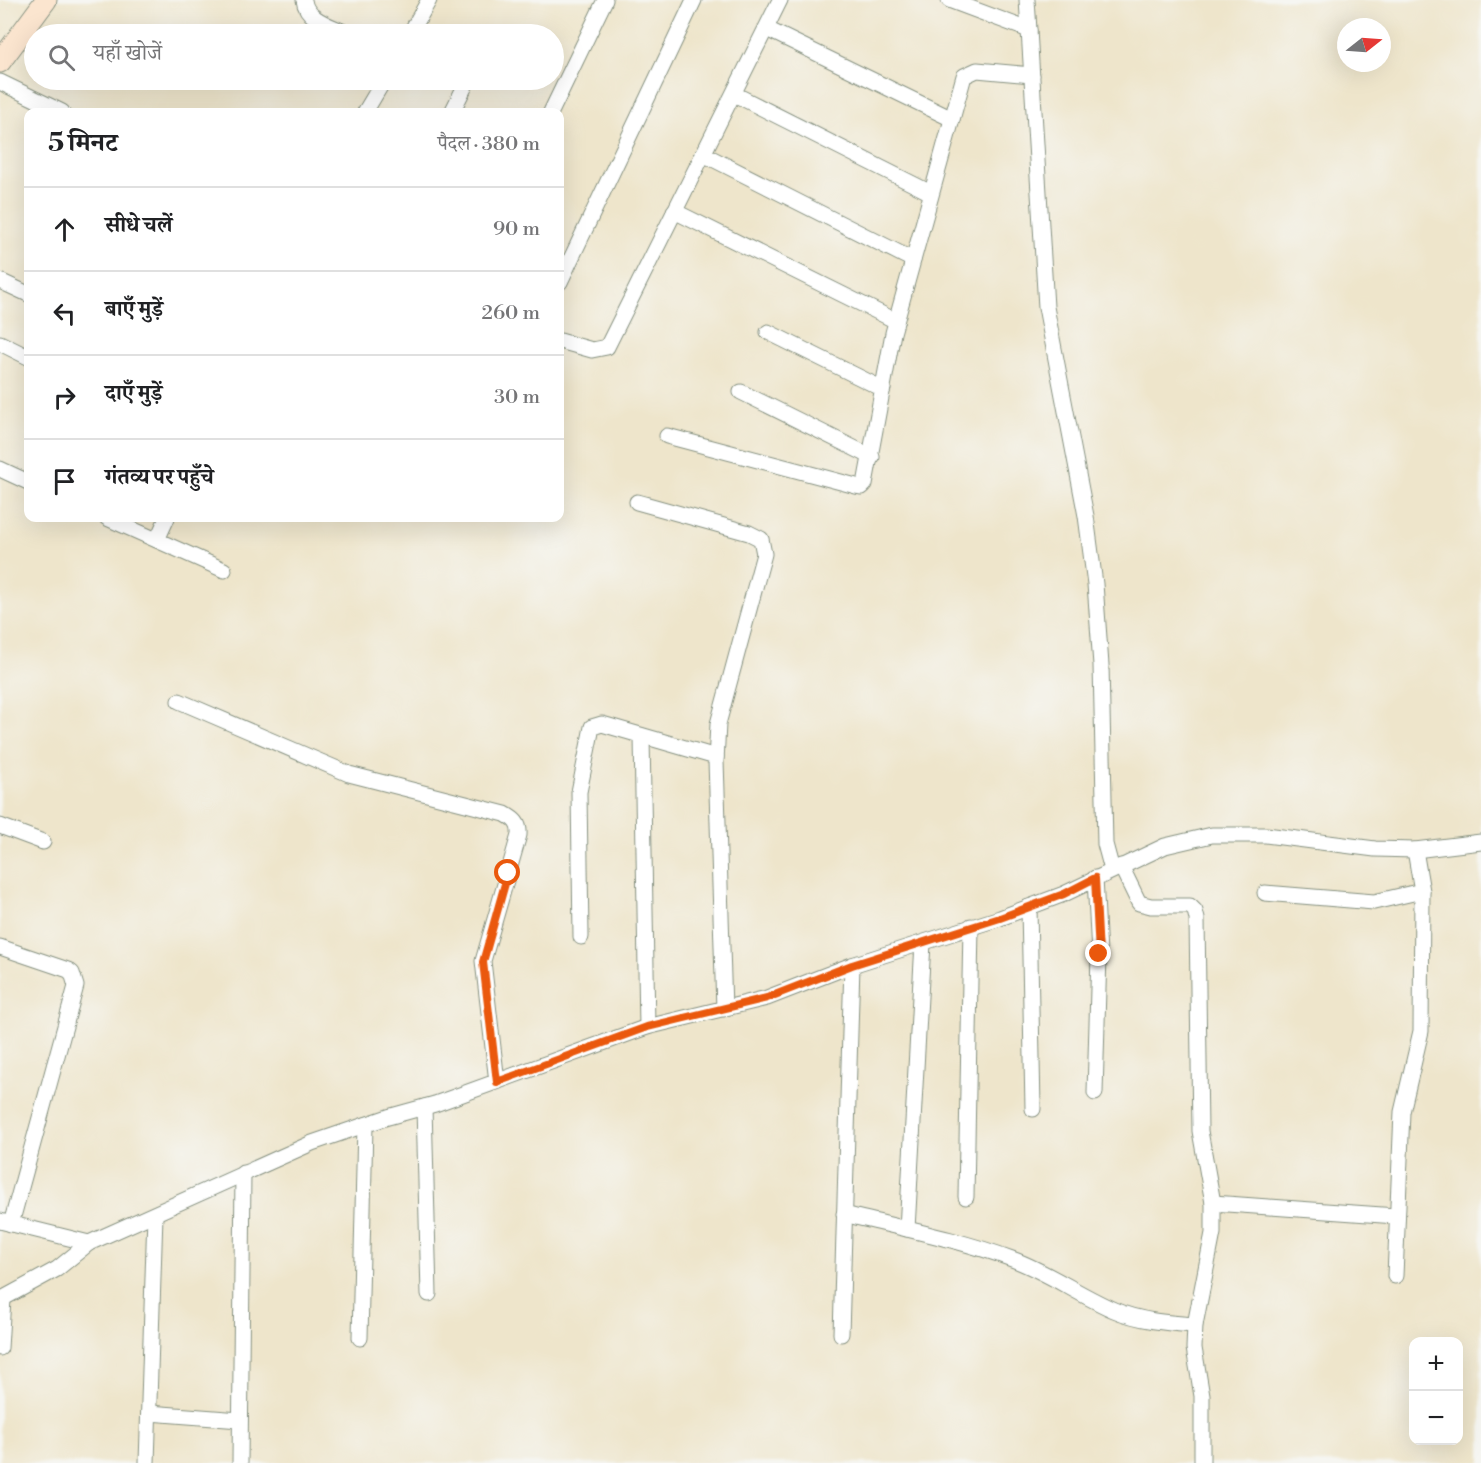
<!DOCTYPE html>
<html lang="hi">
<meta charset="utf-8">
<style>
body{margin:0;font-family:"Libre Bodoni","Noto Serif Devanagari",serif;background:#f6f6f6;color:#202124}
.controls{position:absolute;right:18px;bottom:18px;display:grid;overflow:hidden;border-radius:12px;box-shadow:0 6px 24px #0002}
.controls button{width:54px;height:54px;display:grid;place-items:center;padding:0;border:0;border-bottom:2px solid #e0e0e0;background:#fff;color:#202124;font:30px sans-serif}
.compass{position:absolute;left:1337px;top:18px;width:54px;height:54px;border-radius:50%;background:#fff;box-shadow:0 6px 24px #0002;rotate:73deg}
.stop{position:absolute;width:18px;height:18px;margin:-14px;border:4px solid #ea580c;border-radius:50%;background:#fff}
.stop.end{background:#ea580c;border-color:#fff;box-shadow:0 2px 6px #0008}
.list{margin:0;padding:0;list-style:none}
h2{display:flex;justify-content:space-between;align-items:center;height:78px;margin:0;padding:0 24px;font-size:26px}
h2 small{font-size:20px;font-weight:400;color:#757577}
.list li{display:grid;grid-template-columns:39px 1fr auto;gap:18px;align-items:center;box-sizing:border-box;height:84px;padding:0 24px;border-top:2px solid #e0e0e0}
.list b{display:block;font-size:22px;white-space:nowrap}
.list em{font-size:20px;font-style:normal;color:#757577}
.icon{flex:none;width:33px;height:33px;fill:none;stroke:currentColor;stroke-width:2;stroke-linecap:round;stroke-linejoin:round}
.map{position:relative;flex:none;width:1481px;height:1463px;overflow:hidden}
.search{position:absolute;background:#fff;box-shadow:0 6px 24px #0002;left:24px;top:24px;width:540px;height:66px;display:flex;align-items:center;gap:15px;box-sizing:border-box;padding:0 21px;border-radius:33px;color:#757577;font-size:22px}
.panel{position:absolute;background:#fff;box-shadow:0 6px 24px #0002;left:24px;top:108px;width:540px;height:414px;border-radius:12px}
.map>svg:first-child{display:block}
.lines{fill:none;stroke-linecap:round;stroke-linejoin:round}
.street-casing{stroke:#869180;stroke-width:17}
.secondary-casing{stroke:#869180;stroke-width:23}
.street{stroke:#fff;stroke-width:15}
.secondary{stroke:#fbe5cf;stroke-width:21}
.route{stroke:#ea580c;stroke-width:8}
</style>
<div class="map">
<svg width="1481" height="1463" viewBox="0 0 1481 1463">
<rect width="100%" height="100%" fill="#f6f6f2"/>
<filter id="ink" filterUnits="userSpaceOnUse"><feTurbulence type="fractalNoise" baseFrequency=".0167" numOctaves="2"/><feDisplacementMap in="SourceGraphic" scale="12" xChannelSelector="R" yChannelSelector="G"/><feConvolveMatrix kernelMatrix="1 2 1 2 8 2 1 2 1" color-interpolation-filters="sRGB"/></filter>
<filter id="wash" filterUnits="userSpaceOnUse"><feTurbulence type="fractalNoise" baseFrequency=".008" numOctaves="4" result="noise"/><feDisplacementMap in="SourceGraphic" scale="24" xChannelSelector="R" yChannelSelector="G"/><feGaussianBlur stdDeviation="1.35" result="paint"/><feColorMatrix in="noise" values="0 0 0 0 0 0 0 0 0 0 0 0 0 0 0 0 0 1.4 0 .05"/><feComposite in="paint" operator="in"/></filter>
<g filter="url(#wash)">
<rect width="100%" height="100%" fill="#eee5cb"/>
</g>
<g filter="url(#ink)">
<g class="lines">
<defs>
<g id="street">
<path d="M304 0C306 20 332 26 348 34"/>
<path d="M949 0 1029 30 1027 0"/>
<path d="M767 29 952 119"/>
<path d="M1029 30 1046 307 1086 516 1095 584 1101 665 1105 844 1112 870"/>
<path d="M410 34 429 0"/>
<path d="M0 82 62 112"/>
<path d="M734 94 931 193"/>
<path d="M365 112 384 80"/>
<path d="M452 112 468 80"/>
<path d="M551 112 605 0"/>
<path d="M703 154 913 260"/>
<path d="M674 211 896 321"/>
<path d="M0 281 28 294"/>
<path d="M560 282 694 0"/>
<path d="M768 332 883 389"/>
<path d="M560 341 592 350 607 347 780 0"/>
<path d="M0 343 28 357"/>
<path d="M741 392 872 457"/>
<path d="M667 436 856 486 862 487 865 484 893 333 964 76 977 70 1032 75"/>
<path d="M0 469 28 482"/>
<path d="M637 502 749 533 761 539 764 554 718 724 716 761 724 1009"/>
<path d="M107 518 224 570"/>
<path d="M157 540 167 518"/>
<path d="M179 701 349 774 505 814C514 819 520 823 519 835L483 961 497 1082"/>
<path d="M642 736 647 1027"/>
<path d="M0 826 43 842"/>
<path d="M1121 866 1139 903 1151 906H1190L1195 911 1197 919 1200 1131 1213 1203V1233L1195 1325 1194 1348 1202 1396V1463"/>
<path d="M1095 878 1099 954 1095 1093"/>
<path d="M1265 893 1374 902 1422 891"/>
<path d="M1029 907 1033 1109"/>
<path d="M581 937 579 792 592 727 602 724 716 757"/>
<path d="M0 947 68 970 72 973 76 986 11 1224"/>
<path d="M424 1107 429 1294"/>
<path d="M966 1197 971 926"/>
<path d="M1213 1203 1396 1216"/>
<path d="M844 1214C900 1228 958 1239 1012 1259 1048 1272 1079 1295 1114 1310 1140 1321 1168 1323 1195 1325"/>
<path d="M0 1221 89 1243 312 1143 388 1117 435 1104 647 1027 767 998 852 965 1000 918 1064 894 1165 846 1212 835H1266L1375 849 1415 850 1481 842"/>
<path d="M907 1229 923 943"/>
<path d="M1395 1276 1402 1112 1421 1031 1422 891 1415 850"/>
<path d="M0 1300 57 1269 89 1243"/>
<path d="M841 1334 852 965"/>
<path d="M360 1338 365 1125"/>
<path d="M0 1348 3 1299"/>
<path d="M149 1413 240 1420"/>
<path d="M147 1463 155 1215"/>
<path d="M240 1463 243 1173"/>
</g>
<path id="secondary" d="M0 62 46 0"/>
</defs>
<!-- street casing -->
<use href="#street" class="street-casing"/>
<!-- secondary casing -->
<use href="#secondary" class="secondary-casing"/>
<!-- street -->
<use href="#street" class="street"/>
<!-- secondary -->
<use href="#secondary" class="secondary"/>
</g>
</g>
<g class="lines" filter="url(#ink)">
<!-- route -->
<path class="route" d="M508 873 483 962 497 1082 647 1027 767 998 852 965 1000 918 1064 894 1095 878 1099 954"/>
</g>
</svg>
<div class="controls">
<button>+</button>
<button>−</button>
</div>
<svg class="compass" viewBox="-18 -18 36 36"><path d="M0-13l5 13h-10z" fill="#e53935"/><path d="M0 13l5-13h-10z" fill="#757577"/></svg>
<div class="stop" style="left:508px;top:873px"></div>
<div class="stop end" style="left:1099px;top:954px"></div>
<div class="search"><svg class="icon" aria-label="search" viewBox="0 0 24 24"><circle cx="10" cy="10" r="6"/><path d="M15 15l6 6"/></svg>यहाँ खोजें</div>
<section class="panel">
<h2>5 मिनट<small>पैदल · 380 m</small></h2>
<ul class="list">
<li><svg class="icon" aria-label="ahead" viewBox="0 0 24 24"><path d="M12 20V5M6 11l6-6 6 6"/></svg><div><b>सीधे चलें</b></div><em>90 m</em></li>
<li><svg class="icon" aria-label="left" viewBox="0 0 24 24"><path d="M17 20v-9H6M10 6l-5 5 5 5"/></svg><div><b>बाएँ मुड़ें</b></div><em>260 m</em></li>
<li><svg class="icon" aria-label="right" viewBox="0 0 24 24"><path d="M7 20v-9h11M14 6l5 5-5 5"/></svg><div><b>दाएँ मुड़ें</b></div><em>30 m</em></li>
<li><svg class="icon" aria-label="arrive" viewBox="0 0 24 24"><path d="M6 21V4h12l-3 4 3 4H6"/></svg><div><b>गंतव्य पर पहुँचे</b></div></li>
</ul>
</section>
</div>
